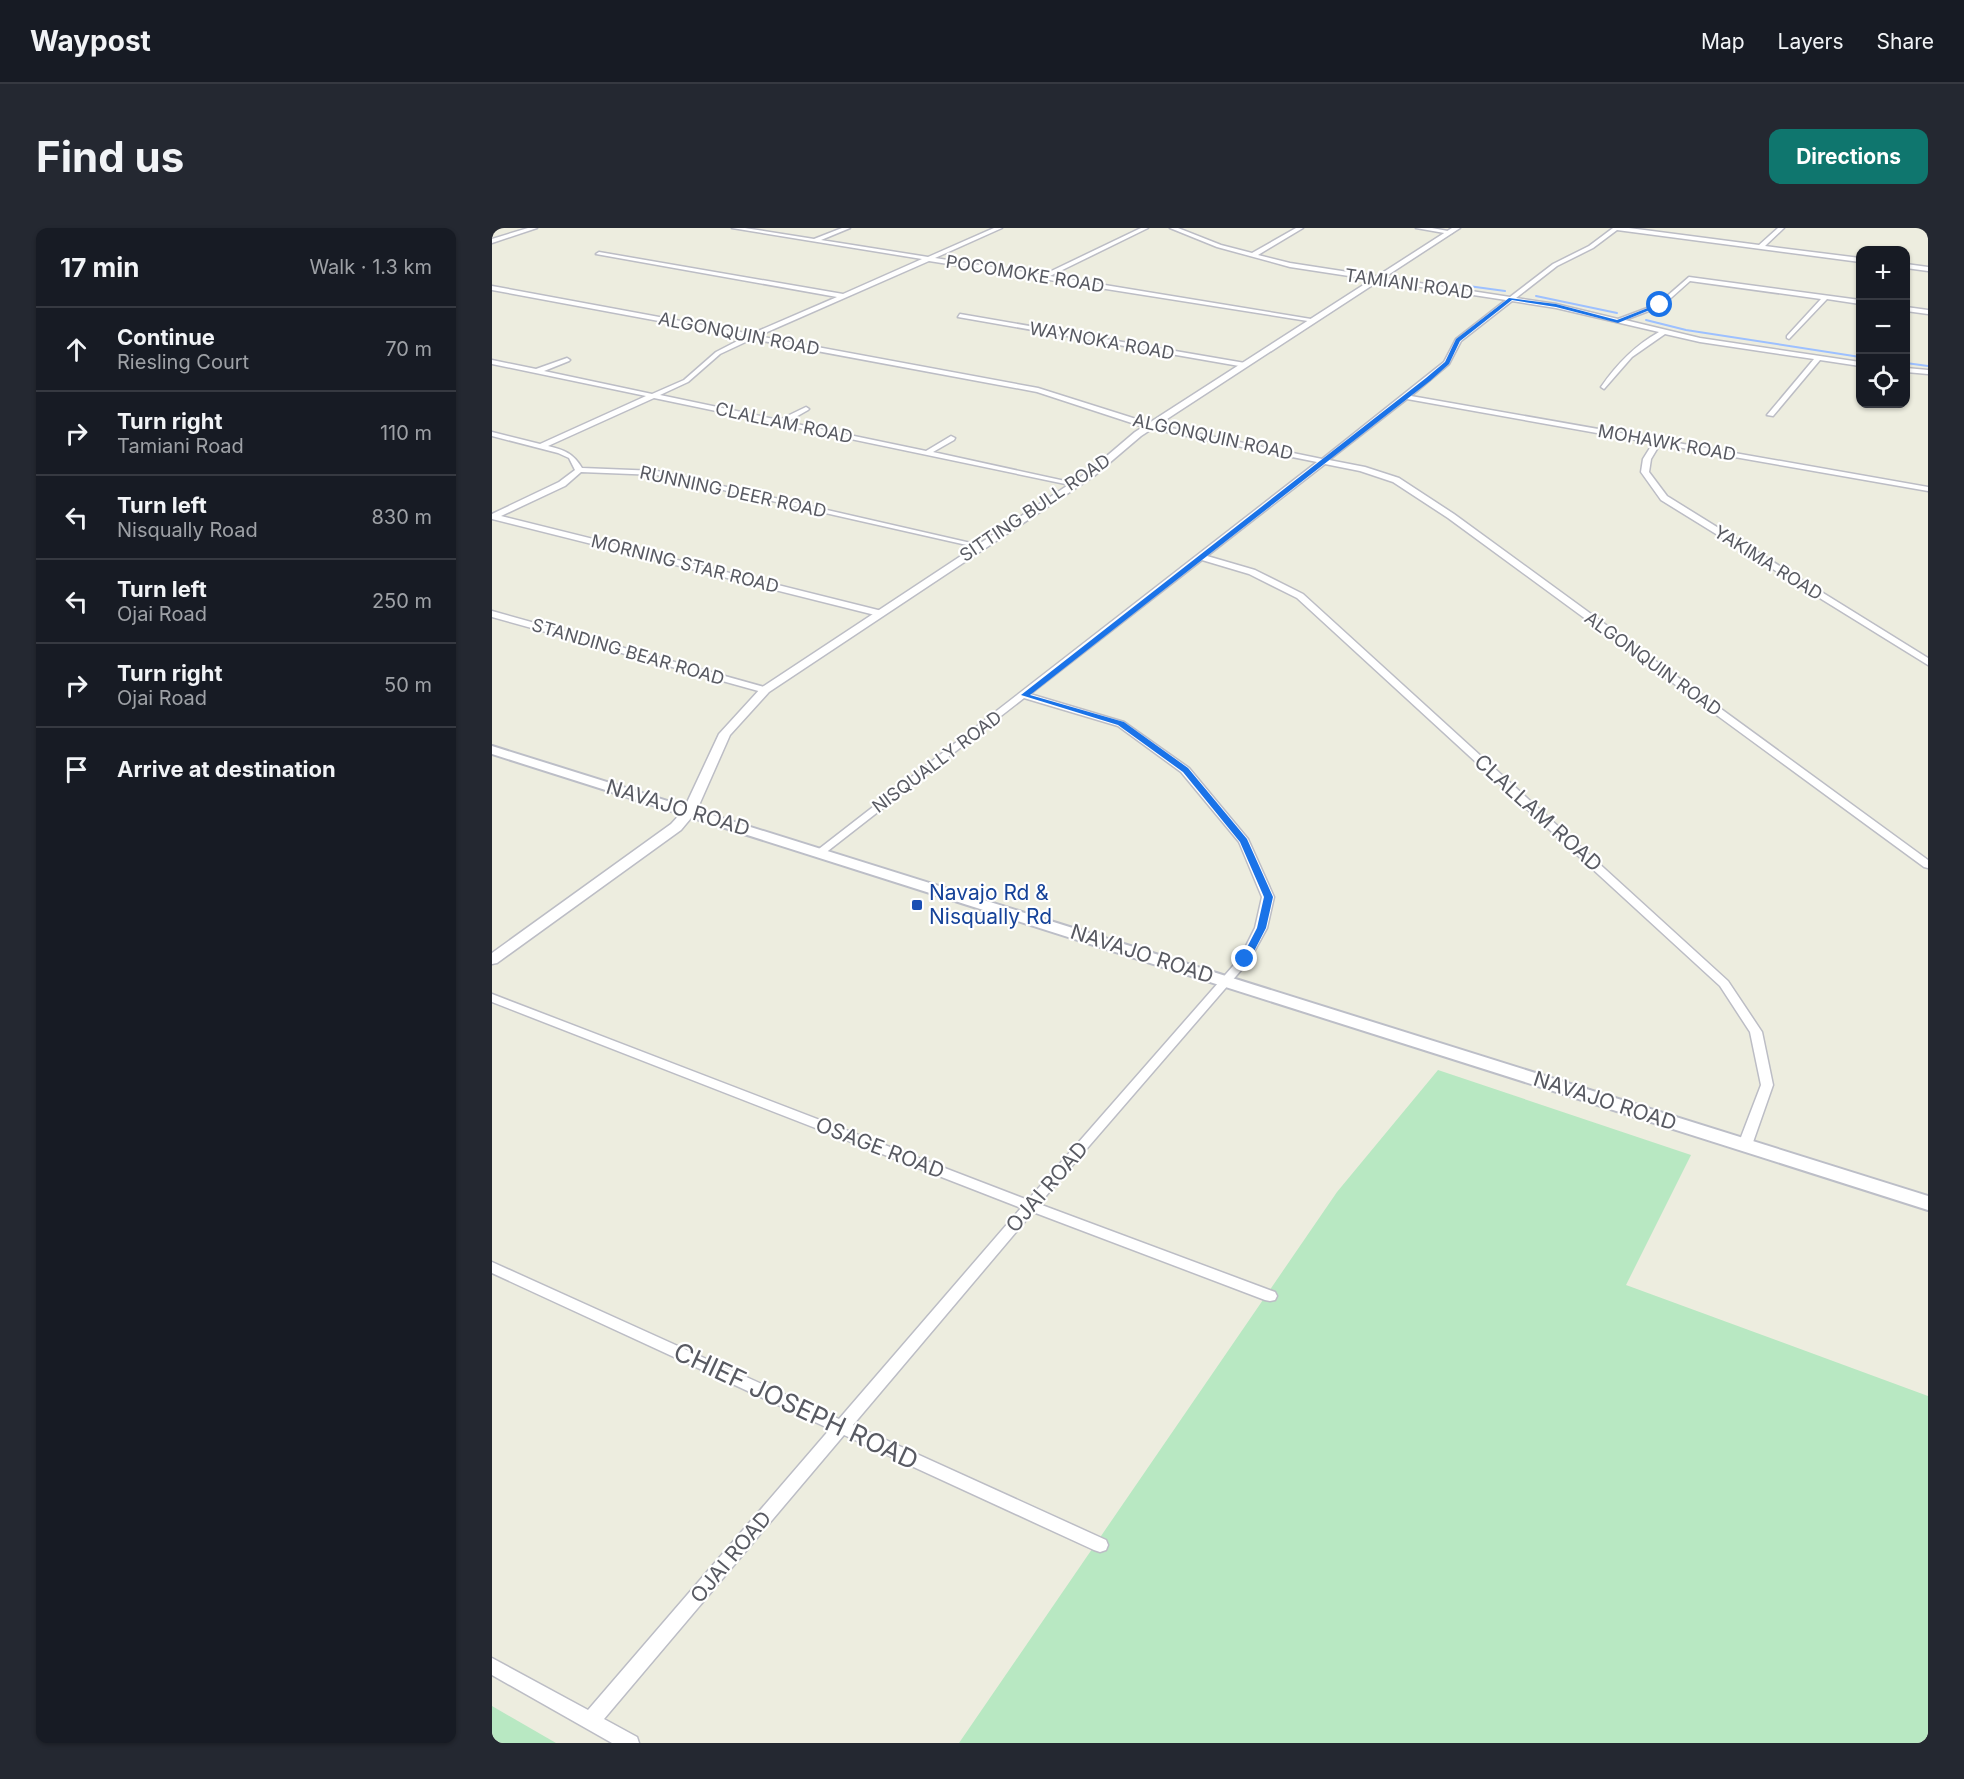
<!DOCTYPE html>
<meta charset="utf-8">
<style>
body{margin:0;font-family:Inter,sans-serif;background:#242831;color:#f1f3f6}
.controls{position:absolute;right:18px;top:18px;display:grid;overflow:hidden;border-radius:12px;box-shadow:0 2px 4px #0004}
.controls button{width:54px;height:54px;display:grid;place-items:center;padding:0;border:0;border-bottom:2px solid #363941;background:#171b24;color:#f1f3f6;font:30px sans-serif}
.stop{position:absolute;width:18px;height:18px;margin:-14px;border:4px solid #1a73e8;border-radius:50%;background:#fff}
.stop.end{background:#1a73e8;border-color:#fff;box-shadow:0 2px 6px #0008}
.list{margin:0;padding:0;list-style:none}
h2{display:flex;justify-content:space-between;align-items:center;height:78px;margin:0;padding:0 24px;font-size:26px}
h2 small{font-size:20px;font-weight:400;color:#9ea1a6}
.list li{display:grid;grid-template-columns:39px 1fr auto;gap:18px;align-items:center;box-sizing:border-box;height:84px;padding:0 24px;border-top:2px solid #363941}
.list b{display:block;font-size:22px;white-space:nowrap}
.list p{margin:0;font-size:20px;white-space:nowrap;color:#9ea1a6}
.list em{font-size:20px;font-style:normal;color:#9ea1a6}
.icon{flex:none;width:33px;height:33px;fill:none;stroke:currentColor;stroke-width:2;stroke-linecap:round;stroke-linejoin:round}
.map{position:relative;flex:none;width:1436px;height:1515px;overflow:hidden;border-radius:12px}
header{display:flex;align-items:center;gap:36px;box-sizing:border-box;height:84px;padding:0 30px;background:#171b24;border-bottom:2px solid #363941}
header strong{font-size:28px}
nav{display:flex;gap:33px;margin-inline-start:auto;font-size:21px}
.intro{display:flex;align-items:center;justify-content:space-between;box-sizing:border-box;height:144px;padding:0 36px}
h1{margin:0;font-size:42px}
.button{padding:15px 27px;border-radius:12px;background:#0f766e;color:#fff;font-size:21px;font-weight:700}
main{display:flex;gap:36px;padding:0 36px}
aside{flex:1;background:#171b24;border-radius:12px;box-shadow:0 2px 4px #0004}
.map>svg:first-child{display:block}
.green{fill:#b8e8c2}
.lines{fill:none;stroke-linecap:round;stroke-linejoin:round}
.stream{stroke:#9dc0ff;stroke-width:2}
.minor-casing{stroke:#bcbdc5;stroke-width:3}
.tertiary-casing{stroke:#bcbdc5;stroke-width:3}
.secondary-casing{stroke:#bcbec7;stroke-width:4}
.minor{fill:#fff;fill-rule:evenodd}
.tertiary{fill:#fff;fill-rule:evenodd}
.secondary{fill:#fff;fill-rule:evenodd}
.route{fill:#1a73e8}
.transit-dot{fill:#1a4fb4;stroke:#fff;stroke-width:2}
.labels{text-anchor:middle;stroke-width:4.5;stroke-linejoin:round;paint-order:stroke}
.far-street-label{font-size:18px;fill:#585a62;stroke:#fff}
.street-label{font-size:21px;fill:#585a62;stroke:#fff}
.transit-label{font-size:21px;fill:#164399;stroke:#fff;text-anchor:start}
.near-street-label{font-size:26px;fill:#585a62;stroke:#fff}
</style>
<header>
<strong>Waypost</strong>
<nav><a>Map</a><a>Layers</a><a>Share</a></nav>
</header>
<div class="intro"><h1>Find us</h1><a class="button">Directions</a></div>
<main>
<aside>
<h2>17 min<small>Walk · 1.3 km</small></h2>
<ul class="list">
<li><svg class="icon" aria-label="ahead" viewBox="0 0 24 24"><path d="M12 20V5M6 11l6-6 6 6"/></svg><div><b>Continue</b><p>Riesling Court</p></div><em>70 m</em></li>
<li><svg class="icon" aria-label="right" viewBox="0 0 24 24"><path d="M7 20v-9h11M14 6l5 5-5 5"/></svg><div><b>Turn right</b><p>Tamiani Road</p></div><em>110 m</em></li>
<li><svg class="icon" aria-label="left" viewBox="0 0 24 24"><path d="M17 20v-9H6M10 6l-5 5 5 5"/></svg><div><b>Turn left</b><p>Nisqually Road</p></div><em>830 m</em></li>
<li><svg class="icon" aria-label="left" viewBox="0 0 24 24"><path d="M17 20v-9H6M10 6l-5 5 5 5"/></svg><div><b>Turn left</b><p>Ojai Road</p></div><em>250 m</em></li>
<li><svg class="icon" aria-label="right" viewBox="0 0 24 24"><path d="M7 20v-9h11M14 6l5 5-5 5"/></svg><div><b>Turn right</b><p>Ojai Road</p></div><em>50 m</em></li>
<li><svg class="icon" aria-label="arrive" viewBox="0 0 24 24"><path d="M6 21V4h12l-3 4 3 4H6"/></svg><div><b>Arrive at destination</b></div></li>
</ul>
</aside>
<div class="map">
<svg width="1436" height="1515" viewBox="0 0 1436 1515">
<rect width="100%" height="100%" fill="#ededdf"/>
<!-- green -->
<g class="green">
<path d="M946 842 1199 927 1134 1057 1436 1168V1515H467L845 964Z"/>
<path d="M0 1478 64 1515H0Z"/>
</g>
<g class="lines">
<!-- stream -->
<g class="stream">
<path d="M969 57 1013 63"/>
<path d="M1044 68 1125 85"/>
<path d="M1154 92 1194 102 1368 129"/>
<path d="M1414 135 1436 138"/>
</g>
<defs>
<g id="minor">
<path d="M36 0H45L0 15V11Z"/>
<path d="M240 0H253L322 11 350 0H358L329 12 436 29 502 0H510L443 30 551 47 649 0H656L558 48 825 92 822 94 437 33 266 108 546 160 660 196 830 231 952 134 964 111 1014 72 798 39 725 19 678 0H686L729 17 760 25 804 0H811L766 27 798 35 1018 69 1061 36 1097 18 1121 0H1137L1267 17 1286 0H1292L1273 18 1368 30V34L1125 2 1101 20 1065 38 1024 70 1064 76 1126 91 1166 76 1197 49 1368 72V76L1335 71 1297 111 1295 110V108L1329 71 1198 53 1170 78 1133 92 1208 110 1368 134V138L1328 132 1281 188 1275 187 1322 131 1208 114 1173 106 1140 129 1112 161 1109 159C1125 136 1142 118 1167 104L1064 80 1020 73 969 113 957 136 919 168 1436 259V263L1168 216 1159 231 1157 244 1175 268 1436 430V437L1169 272 1149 244 1151 231 1161 215 915 171 837 232 873 239 907 250 962 286 1436 632V640L1432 639 956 290 901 254 868 243 833 236 715 328 763 342 811 366 1236 753 1270 804 1281 857 1260 917 1258 920H1248L1246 917 1269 857 1258 804 1228 758 805 370 757 346 710 332 538 466 632 494 697 540 756 611 782 669 775 700 757 733 547 976 783 1064 785 1068 783 1072 778 1073 773 1072 541 984 361 1197 614 1312 616 1317 614 1322 608 1324 602 1322 352 1207 112 1491 145 1509 147 1515H120L0 1447V1430L96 1482 338 1201 0 1045V1034L347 1191 529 980 0 774V766L536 972 748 730 763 700 770 669 747 614 689 544 626 498 532 470 332 626H324L323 624 825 234 655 200 545 164 260 111 228 126 196 154 168 167 287 192 314 179 317 181 316 182 295 194 434 223 459 208 463 210 462 212 441 224 587 256 583 258 162 170 56 218C72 222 81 225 90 240L165 243 492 318 488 320 165 247 89 244 73 258 9 288 390 383V387L387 388 0 291V286L67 254 83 242 77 230 66 225 0 208V204L48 216 154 168 0 136V132L44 141 75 130 78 132 77 133 52 143 160 166 192 152 224 124 253 109 0 62V58L259 106 345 69 104 26 107 24 351 66 430 31Z"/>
<path d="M924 0H940L961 4 958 6Z"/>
<path d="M1414 36 1436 39V43L1414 40Z"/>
<path d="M1414 79 1436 82V86L1414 83Z"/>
<path d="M468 86 753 135 756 137 753 139 466 89Z"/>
<path d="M1414 140 1436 142V146L1414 144Z"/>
<path d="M0 383 276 460 278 462 276 464H270L0 389Z"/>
</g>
<path id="tertiary" d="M960 0H968L649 208 602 248 277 464 238 507 204 584 189 602 5 735 0 736V725L179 596 191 583 227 506 269 460 596 244 643 204Z"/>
<path id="secondary" d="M0 518 1436 968V982L0 526Z"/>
</defs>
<!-- minor casing -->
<use href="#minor" class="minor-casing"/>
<!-- tertiary casing -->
<use href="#tertiary" class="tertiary-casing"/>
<!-- secondary casing -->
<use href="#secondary" class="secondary-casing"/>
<!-- minor -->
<use href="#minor" class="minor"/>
<!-- tertiary -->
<use href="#tertiary" class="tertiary"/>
<!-- secondary -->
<use href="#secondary" class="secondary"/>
</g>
<!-- route -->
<path class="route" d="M1017 70 1064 76 1125 92 1166 76 1170 77 1126 95 1064 79 1020 72 968 113 957 136 938 153 538 467 632 494 696 540 755 611 781 669 774 700 757 733H750L749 731 765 700 772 669 748 614 691 544 626 497 529 467 934 150 953 134 964 111Z"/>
<!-- markers -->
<rect class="transit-dot" x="419" y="671" width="12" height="12" rx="3"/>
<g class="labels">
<!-- far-street labels -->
<g class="far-street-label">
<text transform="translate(533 46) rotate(9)" y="6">POCOMOKE ROAD</text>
<text transform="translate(917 56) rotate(8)" y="6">TAMIANI ROAD</text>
<text transform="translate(247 106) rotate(11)" y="6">ALGONQUIN ROAD</text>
<text transform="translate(610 113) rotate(10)" y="6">WAYNOKA ROAD</text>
<text transform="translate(292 195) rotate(12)" y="6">CLALLAM ROAD</text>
<text transform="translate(721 209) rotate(12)" y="6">ALGONQUIN ROAD</text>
<text transform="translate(1175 215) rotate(10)" y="6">MOHAWK ROAD</text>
<text transform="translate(241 264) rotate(12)" y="6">RUNNING DEER ROAD</text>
<text transform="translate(543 280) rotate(-34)" y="6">SITTING BULL ROAD</text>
<text transform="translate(1276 335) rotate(32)" y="6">YAKIMA ROAD</text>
<text transform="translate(193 336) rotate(14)" y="6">MORNING STAR ROAD</text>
<text transform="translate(136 424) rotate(16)" y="6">STANDING BEAR ROAD</text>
<text transform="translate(1161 436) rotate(36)" y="6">ALGONQUIN ROAD</text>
<text transform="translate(445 534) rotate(-37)" y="6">NISQUALLY ROAD</text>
</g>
<!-- street labels -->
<g class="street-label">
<text transform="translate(186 580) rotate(17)" y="7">NAVAJO ROAD</text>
<text transform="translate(1046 585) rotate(42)" y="7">CLALLAM ROAD</text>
<text transform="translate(650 726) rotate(18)" y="7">NAVAJO ROAD</text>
<text transform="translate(1113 873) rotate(18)" y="7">NAVAJO ROAD</text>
<text transform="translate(388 920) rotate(21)" y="7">OSAGE ROAD</text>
<text transform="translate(555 959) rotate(-49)" y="7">OJAI ROAD</text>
<text transform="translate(239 1329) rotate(-50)" y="7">OJAI ROAD</text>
</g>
<!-- transit labels -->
<g class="transit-label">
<text x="437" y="672">Navajo Rd &amp;<tspan x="437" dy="24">Nisqually Rd</tspan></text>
</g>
<!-- near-street labels -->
<g class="near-street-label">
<text transform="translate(304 1178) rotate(25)" y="9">CHIEF JOSEPH ROAD</text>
</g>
</g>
</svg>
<div class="controls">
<button>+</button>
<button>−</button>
<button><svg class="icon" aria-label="locate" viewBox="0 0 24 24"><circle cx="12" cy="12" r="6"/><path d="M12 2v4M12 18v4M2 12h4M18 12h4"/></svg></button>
</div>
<div class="stop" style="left:1168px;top:77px"></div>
<div class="stop end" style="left:753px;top:731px"></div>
</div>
</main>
